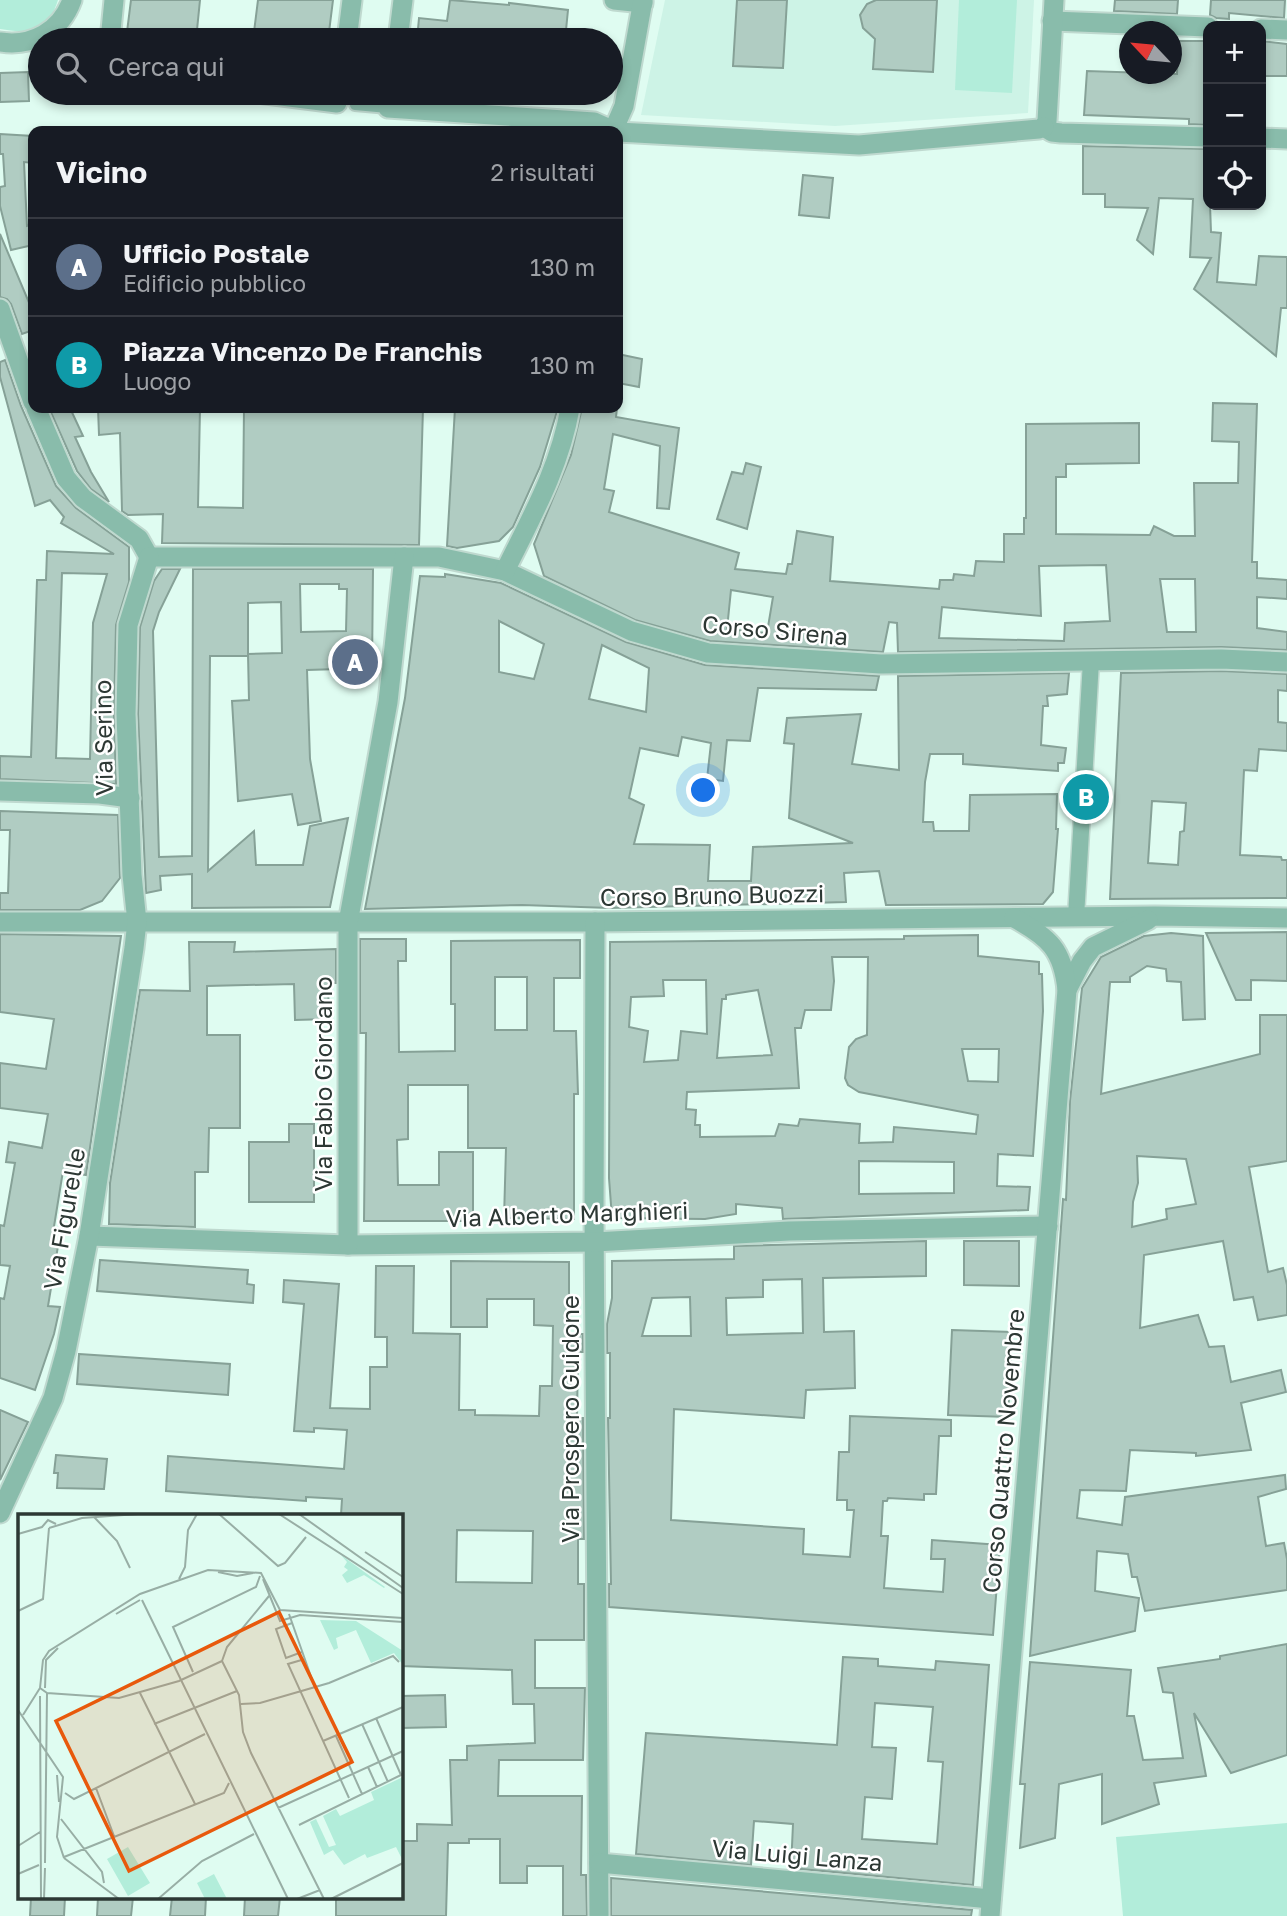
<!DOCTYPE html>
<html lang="it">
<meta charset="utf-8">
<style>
body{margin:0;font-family:"Golos Text",sans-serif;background:#242831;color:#f1f3f6}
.controls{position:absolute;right:21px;top:21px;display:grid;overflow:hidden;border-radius:14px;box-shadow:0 4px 10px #0003}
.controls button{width:63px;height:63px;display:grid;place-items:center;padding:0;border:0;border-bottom:2px solid #363941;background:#171b24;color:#f1f3f6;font:35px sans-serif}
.compass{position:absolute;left:1119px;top:21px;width:63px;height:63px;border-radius:50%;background:#171b24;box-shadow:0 4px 10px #0003;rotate:296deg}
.you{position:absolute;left:704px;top:791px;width:24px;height:24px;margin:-18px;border:5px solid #fff;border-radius:50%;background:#1a73e8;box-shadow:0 0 0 10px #1a73e833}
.badge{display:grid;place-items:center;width:46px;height:46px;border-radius:50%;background:#7c3aed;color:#fff;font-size:23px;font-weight:700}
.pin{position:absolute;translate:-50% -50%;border:4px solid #fff;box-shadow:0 2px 7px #0006}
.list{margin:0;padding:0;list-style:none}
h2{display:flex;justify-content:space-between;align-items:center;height:91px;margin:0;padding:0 28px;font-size:30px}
h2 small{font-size:23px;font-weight:400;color:#9ea1a6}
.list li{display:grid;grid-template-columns:46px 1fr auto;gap:21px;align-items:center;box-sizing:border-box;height:98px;padding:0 28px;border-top:2px solid #363941}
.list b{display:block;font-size:26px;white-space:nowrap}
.list p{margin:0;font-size:23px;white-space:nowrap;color:#9ea1a6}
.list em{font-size:23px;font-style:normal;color:#9ea1a6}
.icon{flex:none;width:38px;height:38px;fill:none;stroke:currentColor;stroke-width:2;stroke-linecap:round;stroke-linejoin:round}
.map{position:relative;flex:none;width:1287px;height:1916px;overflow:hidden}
.search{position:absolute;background:#171b24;box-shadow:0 4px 10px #0003;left:28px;top:28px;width:595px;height:77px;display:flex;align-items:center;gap:18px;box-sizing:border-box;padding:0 24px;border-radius:38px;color:#9ea1a6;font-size:26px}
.panel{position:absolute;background:#171b24;box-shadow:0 4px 10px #0003;left:28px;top:126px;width:595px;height:287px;border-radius:14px}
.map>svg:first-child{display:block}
.built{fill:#cdf3e6}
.green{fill:#b2edda}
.building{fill:#b0ccc2;stroke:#86a197;stroke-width:2;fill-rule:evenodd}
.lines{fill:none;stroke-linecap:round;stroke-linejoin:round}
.service-casing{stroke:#bfd9cf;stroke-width:14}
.pedestrian-casing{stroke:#bfd9cf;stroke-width:19}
.minor-casing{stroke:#bfd9cf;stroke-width:23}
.tertiary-casing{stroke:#bfd9cf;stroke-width:23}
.service{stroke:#89bcab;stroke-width:10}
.pedestrian{stroke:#89bcab;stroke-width:16}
.minor{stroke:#89bcab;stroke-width:19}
.tertiary{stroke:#89bcab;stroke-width:19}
.labels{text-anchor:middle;stroke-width:5;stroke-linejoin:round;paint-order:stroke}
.street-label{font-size:24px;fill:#2d3834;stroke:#fff}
.inset-road{fill:none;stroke:#98aea5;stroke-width:2}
.view{fill:#e8590c;fill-opacity:0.15;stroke:#e8590c;stroke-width:3.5}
.inset-edge{fill:none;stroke:#2d3834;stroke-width:3.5}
</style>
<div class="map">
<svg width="1287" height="1916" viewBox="0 0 1287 1916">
<rect width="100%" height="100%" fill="#dffcf1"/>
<!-- built -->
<path class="built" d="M665 0H1034L1028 113 835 126 641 115Z"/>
<!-- green -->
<g class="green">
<path d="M0 0H58C48 32 29 34 0 29Z"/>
<path d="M959 0H1017L1012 93 955 90Z"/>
<path d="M1287 1823V1916H1123L1116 1837Z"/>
</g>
<!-- building -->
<g class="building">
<path d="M131 0H200L196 40H126Z"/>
<path d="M258 0H333L328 40H253Z"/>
<path d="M450 0 509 5V3L568 10 565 40H417L419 18 447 21Z"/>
<path d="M737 0H787L783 68 733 66Z"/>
<path d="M876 0H937L933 72 873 69 875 39 863 28 860 15 867 4Z"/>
<path d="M1115 0H1178L1177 14 1114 11Z"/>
<path d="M1211 0H1285L1284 18 1229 13V19L1216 18 1210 15Z"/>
<path d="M1178 41H1208V125L1189 124V119L1084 115 1087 71 1177 74Z"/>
<path d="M1261 41 1287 44V76H1261Z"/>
<path d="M28 72 29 101 0 102V73Z"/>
<path d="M0 134 33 136V163L24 162 27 226 33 224V245L11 250 0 206V187L5 186 3 154H0Z"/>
<path d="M1083 146 1208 149 1211 232 1221 233 1217 282 1256 285 1259 256 1287 257V308H1281L1276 356 1194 289 1211 258 1190 257 1193 199 1159 198 1153 254 1137 240 1148 208 1105 207V194H1083Z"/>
<path d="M803 175 833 178 829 218 799 215Z"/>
<path d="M0 234 33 312V330L22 334 11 304 7 299 0 297Z"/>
<path d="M618 354 642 359 639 387 618 383Z"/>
<path d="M5 360 21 406 56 486 76 508 129 547V582L116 625 114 714 116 784 0 779V756L31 757 37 580H46L47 551 114 554 61 523 64 517 50 500 35 506 0 377V362ZM62 573 107 574 93 623 90 759 56 758Z"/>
<path d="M1213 403 1257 404 1252 562H1257V578L1287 580V599L1257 597V628L1287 632V650L1221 647 898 652 897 623 889 622 883 652 710 641 635 620 544 576 534 544 571 455 582 408H617L616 417 679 428 669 509 657 508 660 446 613 434 604 489 614 491 609 512 739 553 735 569 786 574 788 564H792L797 531 833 537 830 581 939 589 940 580H953L954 574 974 576 976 561 1004 562V534H1024V518H1026V424L1139 423V463L1066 464V477H1056V534L1150 535 1154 526 1174 536H1195L1194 483H1238L1239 442 1212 441ZM1106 565 1110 621 1065 623 1064 641 939 638 942 607 1041 616 1039 566ZM1160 579H1195L1196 632H1167ZM731 590 773 597 767 633 727 629Z"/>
<path d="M49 408H70L83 436 75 437 91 472 109 502 91 489 77 471Z"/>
<path d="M98 408H200L198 507 243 508 244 408H423L419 545 162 543 163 514 128 515 122 511 120 433 99 435Z"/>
<path d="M455 408H558L540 467 513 527 499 541 457 548 447 546Z"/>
<path d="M746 463 761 467 747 529 717 519 732 472 743 474Z"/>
<path d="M162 569H180L159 612 153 631 159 857 192 856 193 569H373L372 668 307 670 310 759 321 821 298 825 292 794 238 801 232 701 249 700 248 654 282 653 281 602 248 603V656H210L208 871 254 831 256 865H303L310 826 348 818 330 907 192 908V874L160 876 161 890 146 893 138 714 140 627 154 581ZM300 584H339V589H347L346 631 301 632Z"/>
<path d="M445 574 501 583 626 642 705 665 879 676 876 690 758 688 750 741 727 740 723 781 707 779 711 743 682 737 678 756 640 748 629 798 644 805 634 844 710 845 708 881H751L753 847 853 843 789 818 794 744 784 743 787 718 861 714 852 764 899 770 898 676 1069 673 1067 694 1047 696 1048 706H1043L1041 745 1066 748 1064 763H1058V771L963 764V754H930L925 782 923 822H933L934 831H969L970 795 1057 794 1056 829H1058L1053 892 1043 904 886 905 879 871 844 873 846 902 610 908 522 905 365 909 405 698 420 576 445 577ZM499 621 544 644 534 679 499 672ZM602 645 649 668 646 712 589 699Z"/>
<path d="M1221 671 1287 674V691L1278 690V722L1287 723V751L1259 749 1257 771 1244 770 1240 855 1281 857 1282 860H1287V898L1110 899 1121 673ZM1152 801 1186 803 1184 831 1180 832 1178 865 1148 863Z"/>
<path d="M0 811 118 815 120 878 102 901 80 910H0V893H8L10 830H0Z"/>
<path d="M1287 932V981L1251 980V1000H1236L1206 933Z"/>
<path d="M1171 933 1203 936 1205 1019 1183 1020 1181 982 1167 981 1166 969 1147 966 1130 977V982H1110L1101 1094 1260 1054V1015H1287V1161L1249 1167 1268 1272 1283 1268 1287 1285V1315L1258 1320 1253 1297 1234 1300 1223 1241 1144 1255 1140 1328 1198 1315 1209 1347 1224 1346 1231 1382 1281 1370 1286 1392 1241 1403 1251 1450 1196 1456V1453L1130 1450 1126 1491 1080 1490 1077 1518 1122 1525 1125 1497 1285 1475 1286 1489 1258 1497 1266 1546 1284 1543 1287 1559V1590L1145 1611 1137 1577H1132L1128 1554 1097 1551 1095 1591 1139 1598 1135 1631 1030 1656 1063 1199 1066 1200 1070 1101 1082 988 1101 957 1144 936ZM1137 1156 1186 1159 1196 1204 1166 1209 1167 1219 1132 1227 1133 1202 1138 1183Z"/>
<path d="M0 934 121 936 86 1175 63 1171 51 1245 58 1246 48 1306 60 1307 54 1334 35 1390 0 1378V1298L4 1299 10 1266 0 1265V1225L4 1226 15 1163 6 1162 9 1142 42 1148 48 1114 0 1108V1063L46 1069 54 1019 0 1012Z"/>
<path d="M978 935V956L1039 962V974H1042L1043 1011 1033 1156 998 1154 997 1186 1030 1187 1028 1210 783 1219 782 1208 736 1204V1214L705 1219 612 1218 609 1178 610 942 904 939V936ZM832 957H868L867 1035 856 1039 849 1047 845 1078 848 1085 859 1092 978 1115 976 1134 894 1127 893 1142 859 1143 860 1124 800 1119 798 1126 779 1124 775 1136 700 1137V1125H695L696 1110 686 1109 687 1092 799 1088 795 1028H801L805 1010H831L834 981ZM663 980H706L707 1034 681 1031 678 1060 644 1062 648 1031 629 1027 631 997 664 996ZM758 990 772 1055 717 1058 722 999H726V995ZM962 1049H999L998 1082 968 1081ZM859 1161 954 1162V1193L859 1194Z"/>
<path d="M360 939H406V961H398L399 1052 455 1051V1004H451V941L580 940V978H554V1031H576L578 1094H574V1219L504 1218 506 1148H468V1085H408V1139L397 1140 398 1185H439V1152H473V1221H364L366 1033H360ZM495 977H527V1030H495Z"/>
<path d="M189 942H235L234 952 336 949V983H328L329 1019 295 1020 294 984 207 986V1035H240V1128H209L208 1172H195V1227L109 1224 110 1183 140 990 190 991Z"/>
<path d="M289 1124H314V1202H249V1142H289Z"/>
<path d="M926 1241V1276L823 1278 824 1332 854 1331 855 1388 806 1390 804 1418 674 1409 671 1520 804 1529 803 1554 850 1557 854 1510H847V1500H837L839 1452H849L850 1416 951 1420V1436H939L936 1494H924V1500L888 1498 887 1501H883L881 1536H888L884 1588 943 1592 945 1559H931L932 1540 1000 1545 993 1635 609 1607V1584H611L608 1418H610V1353H607V1324L612 1298V1261L734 1259V1246ZM802 1279 803 1333 727 1335 726 1298 763 1297V1280ZM690 1297 691 1336H642L652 1298Z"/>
<path d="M964 1241H1019V1286L964 1285Z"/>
<path d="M100 1260 248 1270 247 1284 254 1285 253 1303 97 1291Z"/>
<path d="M451 1261 569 1262V1334H583V1352H578L577 1418H583L584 1539H578V1584H584V1640H535V1688H585L583 1760H499L498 1796H582L581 1875H586L587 1916H563V1866H527V1883H500V1839H469V1843H448L446 1916H336V1897H401V1841H417V1824L452 1825 450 1760H467V1746L535 1743 534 1704H513L512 1670 401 1666V1515H341L342 1499 306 1497V1501L166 1491 168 1456 344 1469 347 1430 314 1428V1432L294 1431 304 1304 283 1302 284 1280 339 1284 330 1408 370 1409V1367H387V1337H375L376 1266H414L413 1333 460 1334 459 1410H475V1415L539 1416 540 1386H552L553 1326 534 1325V1299H487V1327H451ZM457 1530 533 1531 532 1583 456 1582Z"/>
<path d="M952 1330 1012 1332 1008 1417 948 1415Z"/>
<path d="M79 1354 230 1364 228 1395 77 1384Z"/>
<path d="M0 1410 28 1422 0 1480Z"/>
<path d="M56 1455 107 1459 104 1489 57 1488 58 1473H54Z"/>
<path d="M1287 1644V1755L1231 1773 1194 1713 1206 1776 1154 1783 1159 1804 1102 1824V1774L1059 1784 1055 1838 1020 1848 1025 1784H1020L1030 1662 1131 1670 1127 1716H1134L1143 1760 1183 1758 1173 1693 1163 1692 1158 1668 1220 1659V1656Z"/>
<path d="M843 1657 878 1659V1666L935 1670 936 1661 989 1665 973 1885 791 1868 793 1824 754 1821 751 1865 636 1854 646 1733 837 1745ZM875 1703 933 1707 928 1761 943 1762 937 1844 862 1839 865 1797 892 1799 896 1748 872 1747Z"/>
<path d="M445 1695 446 1727 401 1728V1696Z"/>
<path d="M611 1878 972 1910 971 1916H611Z"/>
<path d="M31 1897H65L64 1916H30Z"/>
<path d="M98 1897H133L131 1916H97Z"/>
<path d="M172 1897H206L205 1916H170Z"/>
<path d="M245 1897H280L278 1916H244Z"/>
</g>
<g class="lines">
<defs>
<path id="service" d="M355 105 388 108"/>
<path id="pedestrian" d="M1076 917 1091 661"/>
<g id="minor">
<path d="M614 0 643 3"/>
<path d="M1052 21 1208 27"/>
<path d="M1261 29 1287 30"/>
<path d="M110 40 114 0"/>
<path d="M347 40 352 0"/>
<path d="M398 40 403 0"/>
<path d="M258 93 337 103 339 93"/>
<path d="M390 93 388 108 594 122 614 131"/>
<path d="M1044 127 1052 132 1061 133 1208 137"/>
<path d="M1044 127 1047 121 1054 0"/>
<path d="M613 131 624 106 643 0"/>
<path d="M618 132 859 145 1039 129 1044 127"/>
<path d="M1261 138 1287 139"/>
<path d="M0 309 33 402"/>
<path d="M36 408 66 478 83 498 139 539 149 557"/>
<path d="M149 557H439L505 571 631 631 708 653 881 664 1221 659 1287 662"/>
<path d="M505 571C531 518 560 467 570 408"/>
<path d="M0 791 100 794 130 798"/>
<path d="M0 922H595L1155 916 1287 918"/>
<path d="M595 922 594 1216 599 1916"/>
<path d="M1067 990 1082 961 1093 947 1148 920"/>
<path d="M89 1236 348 1245 595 1242 789 1231 1048 1226"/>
<path d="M348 1245V923L388 702 404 557"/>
<path d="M0 1513 53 1398 66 1351 89 1236 134 948 137 922 132 875 126 714 128 625 149 557"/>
<path d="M599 1863 991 1899"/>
<path d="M990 1916 1067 990C1063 950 1049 937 1014 918"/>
</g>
<path id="tertiary" d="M0 42C32 47 61 31 72 0"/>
</defs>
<!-- service casing -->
<use href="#service" class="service-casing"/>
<!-- pedestrian casing -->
<use href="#pedestrian" class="pedestrian-casing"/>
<!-- minor casing -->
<use href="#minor" class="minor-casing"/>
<!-- tertiary casing -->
<use href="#tertiary" class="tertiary-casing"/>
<!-- service -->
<use href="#service" class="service"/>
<!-- pedestrian -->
<use href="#pedestrian" class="pedestrian"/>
<!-- minor -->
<use href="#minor" class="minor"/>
<!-- tertiary -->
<use href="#tertiary" class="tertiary"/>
</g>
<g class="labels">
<!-- street labels -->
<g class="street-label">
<text transform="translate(775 631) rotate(5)" y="8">Corso Sirena</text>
<text transform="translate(104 738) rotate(-91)" y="8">Via Serino</text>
<text transform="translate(712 896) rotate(-1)" y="8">Corso Bruno Buozzi</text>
<text transform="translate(324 1084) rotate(-90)" y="8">Via Fabio Giordano</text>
<text transform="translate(567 1215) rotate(-2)" y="8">Via Alberto Marghieri</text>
<text transform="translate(65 1219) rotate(-80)" y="8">Via Figurelle</text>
<text transform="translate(571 1419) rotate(-90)" y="8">Via Prospero Guidone</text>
<text transform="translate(1004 1451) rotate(-85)" y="8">Corso Quattro Novembre</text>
<text transform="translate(797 1856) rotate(5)" y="8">Via Luigi Lanza</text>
</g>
</g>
<!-- overview -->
<g transform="translate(18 1514)">
<rect width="385" height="385" fill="#dffcf1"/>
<path d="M323 41 367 73 366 74 346 61 329 69 324 61 330 56 326 53 329 48ZM302 106 338 107 385 137V151L376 139 353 149 338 116 318 124 320 134 316 136ZM385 263V347L378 333 349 344 347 340 326 351 315 336 306 341 292 308 298 305 311 333 318 331 305 302 318 295 322 302 356 286 353 278ZM110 333 132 369 110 382 89 345ZM196 360 209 385H187L179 369Z" fill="#b2edda"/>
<path class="inset-road" d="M201 0 260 52 267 49 288 23M261 0 385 80M281 0 385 74M76 3 99 27 112 54M31 14 64 4 120 0M0 20 24 13 30 6 38 10M347 38 385 63M200 58 219 62 235 59M161 65 167 53 170 16 179 0M245 65 262 107 282 101 385 108M124 86 270 385M0 97 25 85 31 14M98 100 122 86M271 100 297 174M274 109 258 115 268 144 284 138M287 145 270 150 331 284M204 147 221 181 225 218 233 239 306 385M204 147 209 133 251 82M175 158 155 113 238 73 242 62M22 174 29 179 27 349M27 174 28 146 40 134M29 179 101 184 161 167 204 147M122 179 177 290M22 182 23 385M223 190 242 189 311 169 375 142 381 148M0 196 45 263 39 323 46 344M5 201 22 174 25 146 31 137 122 80 190 56 243 59 262 96 385 104M358 204 383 261M136 210 219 177M344 210 370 268M318 222 344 280M305 227 385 193M350 253 359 273M39 261 41 288M78 274 96 322M47 279 56 285 187 220M260 294 385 237M43 305 84 358 86 369M281 311 385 260M0 332 22 318M46 343 206 279 211 269M46 344 101 385M0 360 21 351M26 385 27 354M140 385 184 347 236 320M279 385 302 376M313 385 385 349"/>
<path class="view" d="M261 98 334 248 111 357 38 207Z"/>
<rect width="385" height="385" class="inset-edge"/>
</g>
</svg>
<div class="controls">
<button>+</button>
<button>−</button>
<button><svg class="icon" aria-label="locate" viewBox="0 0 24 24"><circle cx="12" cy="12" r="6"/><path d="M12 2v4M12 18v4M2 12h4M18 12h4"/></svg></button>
</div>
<svg class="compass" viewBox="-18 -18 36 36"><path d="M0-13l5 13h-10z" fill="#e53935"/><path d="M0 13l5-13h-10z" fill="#9ea1a6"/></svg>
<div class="you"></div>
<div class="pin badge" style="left:355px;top:662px;background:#5c6f8a">A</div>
<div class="pin badge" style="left:1086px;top:797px;background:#0f9aa8">B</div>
<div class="search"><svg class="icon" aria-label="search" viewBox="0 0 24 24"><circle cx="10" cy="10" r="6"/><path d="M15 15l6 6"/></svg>Cerca qui</div>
<section class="panel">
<h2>Vicino<small>2 risultati</small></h2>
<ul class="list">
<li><span class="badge" style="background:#5c6f8a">A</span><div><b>Ufficio Postale</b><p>Edificio pubblico</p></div><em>130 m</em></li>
<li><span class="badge" style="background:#0f9aa8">B</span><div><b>Piazza Vincenzo De Franchis</b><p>Luogo</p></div><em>130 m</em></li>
</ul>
</section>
</div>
